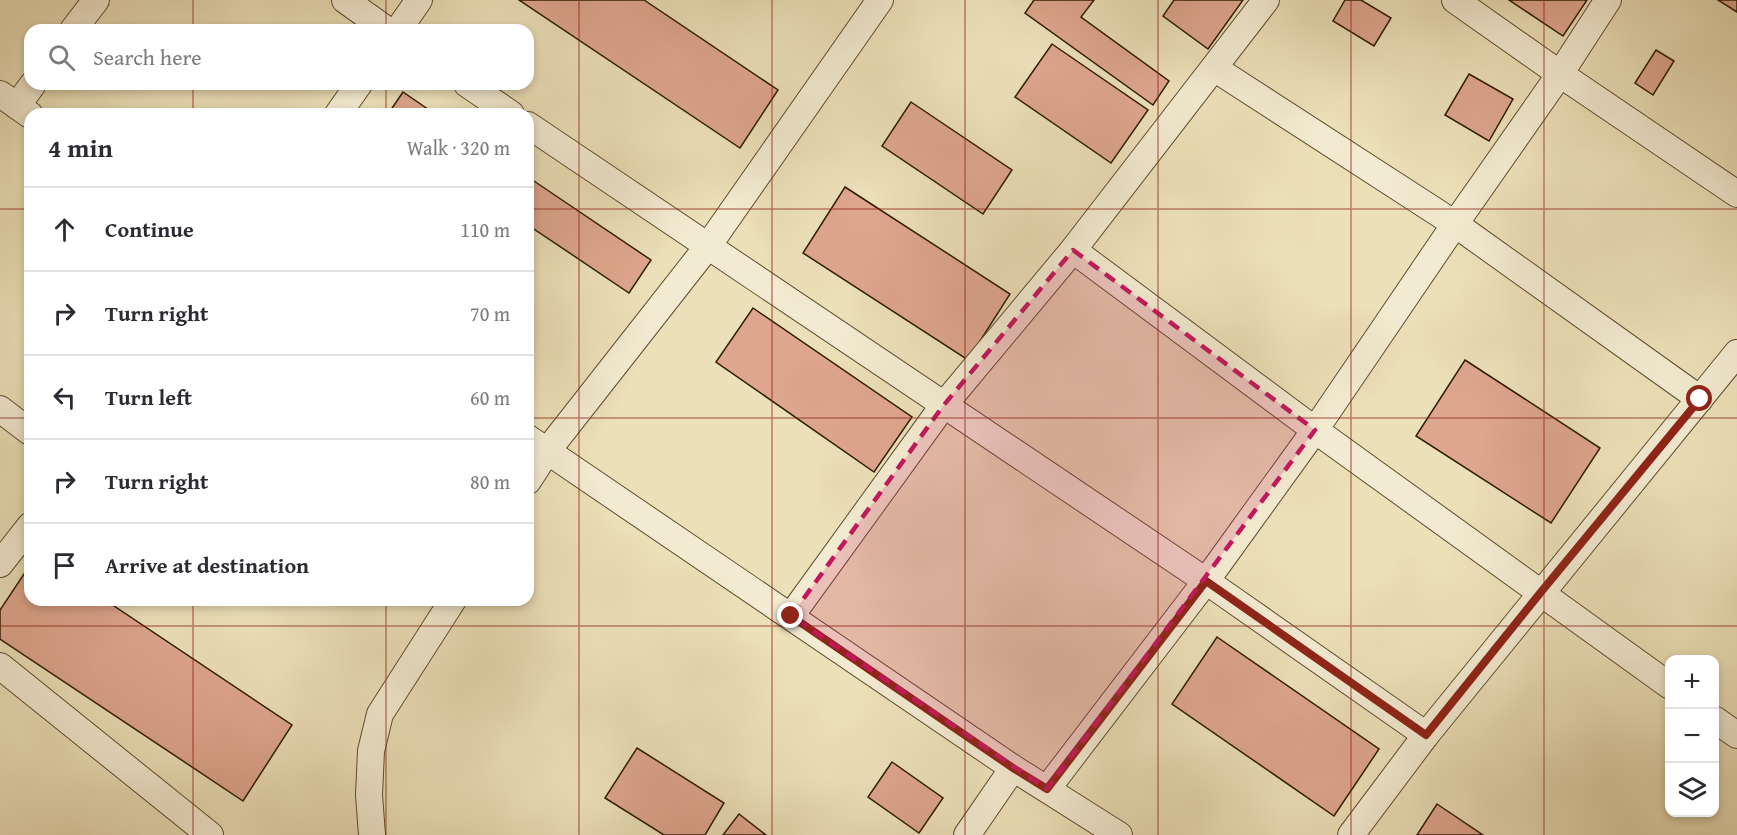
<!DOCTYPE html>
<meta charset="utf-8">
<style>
body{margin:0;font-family:"Gentium Book Plus",serif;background:#f7f7f7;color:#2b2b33}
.controls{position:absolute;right:18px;bottom:18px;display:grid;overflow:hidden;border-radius:12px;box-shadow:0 3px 9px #0003}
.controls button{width:54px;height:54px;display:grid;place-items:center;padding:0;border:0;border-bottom:2px solid #e1e1e2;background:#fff;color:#2b2b33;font:30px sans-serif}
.stop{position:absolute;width:18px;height:18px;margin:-14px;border:4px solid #8f2418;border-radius:50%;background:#fff}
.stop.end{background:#8f2418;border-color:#fff;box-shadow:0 2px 6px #0008}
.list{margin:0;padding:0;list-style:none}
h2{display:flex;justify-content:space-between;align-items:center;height:78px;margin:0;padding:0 24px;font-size:26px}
h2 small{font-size:20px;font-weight:400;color:#7c7c81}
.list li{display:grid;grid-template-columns:39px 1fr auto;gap:18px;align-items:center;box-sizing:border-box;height:84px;padding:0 24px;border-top:2px solid #e1e1e2}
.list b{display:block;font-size:22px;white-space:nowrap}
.list em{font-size:20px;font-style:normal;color:#7c7c81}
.icon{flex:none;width:33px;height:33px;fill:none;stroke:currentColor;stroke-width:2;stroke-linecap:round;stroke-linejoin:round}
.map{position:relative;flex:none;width:1737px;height:835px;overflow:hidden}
.search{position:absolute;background:#fff;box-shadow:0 3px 9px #0003;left:24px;top:24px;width:510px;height:66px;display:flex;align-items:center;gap:15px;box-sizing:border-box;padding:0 21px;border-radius:18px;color:#7c7c81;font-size:22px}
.panel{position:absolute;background:#fff;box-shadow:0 3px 9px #0003;left:24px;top:108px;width:510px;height:498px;border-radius:18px}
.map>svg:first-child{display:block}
.building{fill:#dea68d;stroke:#2e1c05;stroke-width:1.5}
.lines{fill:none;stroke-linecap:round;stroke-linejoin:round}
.minor-casing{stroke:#5e4d32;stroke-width:28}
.minor{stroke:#f3ebd1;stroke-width:26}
.route{stroke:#8f2418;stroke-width:8}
.marked{fill:#c2185b;fill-opacity:0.2;stroke:#c2185b;stroke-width:4.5;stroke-dasharray:12 8;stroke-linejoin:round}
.grid{fill:none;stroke:#8f2418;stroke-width:1.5;stroke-opacity:0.55}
</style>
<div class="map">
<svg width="1737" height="835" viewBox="0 0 1737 835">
<rect width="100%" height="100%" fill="#ece0b8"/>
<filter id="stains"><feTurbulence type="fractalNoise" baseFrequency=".00333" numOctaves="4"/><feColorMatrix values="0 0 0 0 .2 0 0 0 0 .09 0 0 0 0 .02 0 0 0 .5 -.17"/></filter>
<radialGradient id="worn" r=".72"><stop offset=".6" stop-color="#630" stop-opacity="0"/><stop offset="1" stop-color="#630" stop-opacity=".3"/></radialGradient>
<!-- building -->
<g class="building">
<path d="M519 0H644L778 90 740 148Z"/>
<path d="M1034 0H1094L1081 17 1169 81 1153 105 1025 13Z"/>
<path d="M1174 0H1243L1208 49 1163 16Z"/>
<path d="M1345 0H1361L1391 18 1374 46 1333 21Z"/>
<path d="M1509 0H1587L1563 36Z"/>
<path d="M1718 0H1737V12Z"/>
<path d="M1052 44 1148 110 1111 163 1015 97Z"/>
<path d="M1656 50 1674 61 1653 95 1635 83Z"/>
<path d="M1469 74 1513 99 1489 141 1445 115Z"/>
<path d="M403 92 435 114H388Z"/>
<path d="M911 102 1012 170 983 214 882 146Z"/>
<path d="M528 177 651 260 629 293 528 225Z"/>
<path d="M845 187 1010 294 968 360 803 253Z"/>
<path d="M753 308 912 417 874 472 716 362Z"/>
<path d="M1465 360 1600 448 1551 523 1416 436Z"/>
<path d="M30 565V600H105L292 725 243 801 0 639V610Z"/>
<path d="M1217 637 1379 749 1334 816 1172 704Z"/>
<path d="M637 748 724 803 705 835H664L605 798Z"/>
<path d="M892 762 943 798 919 833 868 797Z"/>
<path d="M1437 804 1483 835H1417Z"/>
<path d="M739 814 766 835H723Z"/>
</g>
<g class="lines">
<defs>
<g id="minor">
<path d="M345 0 387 30"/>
<path d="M1455 0 1560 74 1737 194"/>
<path d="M73 30 96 0"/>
<path d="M398 30 419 0"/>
<path d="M1214 68 1455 224 1700 399"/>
<path d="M467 84 511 114"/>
<path d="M0 94 30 115"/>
<path d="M17 106 33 84"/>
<path d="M338 114 359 84"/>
<path d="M528 125 1206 581 1426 735"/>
<path d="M1073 250 1315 430 1670 686"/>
<path d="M0 409 30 432"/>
<path d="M528 438 1013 768 1119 835"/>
<path d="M528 481 548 450 708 246 880 0"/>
<path d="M0 564 30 526"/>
<path d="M791 616 943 406 1073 250 1266 0"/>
<path d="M0 666 210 835"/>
<path d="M1714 719 1737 735"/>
<path d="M1047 789 1206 581 1315 430 1455 224 1560 74 1608 0"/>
<path d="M372 835 369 795 371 751 380 714 453 600"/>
<path d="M967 835 1013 768"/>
<path d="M1351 835 1426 735 1737 353"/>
</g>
</defs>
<!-- minor casing -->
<use href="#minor" class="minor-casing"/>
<!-- minor -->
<use href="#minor" class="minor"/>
</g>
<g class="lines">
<!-- route -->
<path class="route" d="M791 616 1013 768 1047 789 1206 581 1426 735 1541 592 1700 399"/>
</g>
<!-- marked area -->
<path class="marked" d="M1073 250 1315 430 1047 789 791 616 943 406Z"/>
<!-- grid -->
<path class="grid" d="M193 0V30M386 0V30M579 0V835M772 0V835M965 0V835M1158 0V835M1351 0V835M1544 0V835M193 84V114M386 84V114M0 209H30M528 209H1737M0 418H30M528 418H1737M193 600V835M386 600V835M0 626H1737"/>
<rect width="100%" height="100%" filter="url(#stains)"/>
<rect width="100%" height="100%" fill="url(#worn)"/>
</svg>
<div class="controls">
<button>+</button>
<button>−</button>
<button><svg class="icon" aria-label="layers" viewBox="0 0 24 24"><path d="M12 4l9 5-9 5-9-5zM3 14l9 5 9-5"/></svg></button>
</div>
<div class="stop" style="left:1700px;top:399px"></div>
<div class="stop end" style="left:791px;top:616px"></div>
<div class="search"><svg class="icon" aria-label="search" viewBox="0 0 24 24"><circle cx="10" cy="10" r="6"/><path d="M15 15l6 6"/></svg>Search here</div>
<section class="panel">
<h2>4 min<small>Walk · 320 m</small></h2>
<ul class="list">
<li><svg class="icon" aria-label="ahead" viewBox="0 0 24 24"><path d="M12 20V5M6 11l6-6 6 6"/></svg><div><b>Continue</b></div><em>110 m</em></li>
<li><svg class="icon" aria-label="right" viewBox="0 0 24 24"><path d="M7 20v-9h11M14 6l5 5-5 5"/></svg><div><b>Turn right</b></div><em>70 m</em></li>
<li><svg class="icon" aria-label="left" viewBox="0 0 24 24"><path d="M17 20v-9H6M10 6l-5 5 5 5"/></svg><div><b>Turn left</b></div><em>60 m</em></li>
<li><svg class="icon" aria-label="right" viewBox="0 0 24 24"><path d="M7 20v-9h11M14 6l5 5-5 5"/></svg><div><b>Turn right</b></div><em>80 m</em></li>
<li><svg class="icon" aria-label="arrive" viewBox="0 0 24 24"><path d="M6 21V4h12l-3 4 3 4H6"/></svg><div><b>Arrive at destination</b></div></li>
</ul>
</section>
</div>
